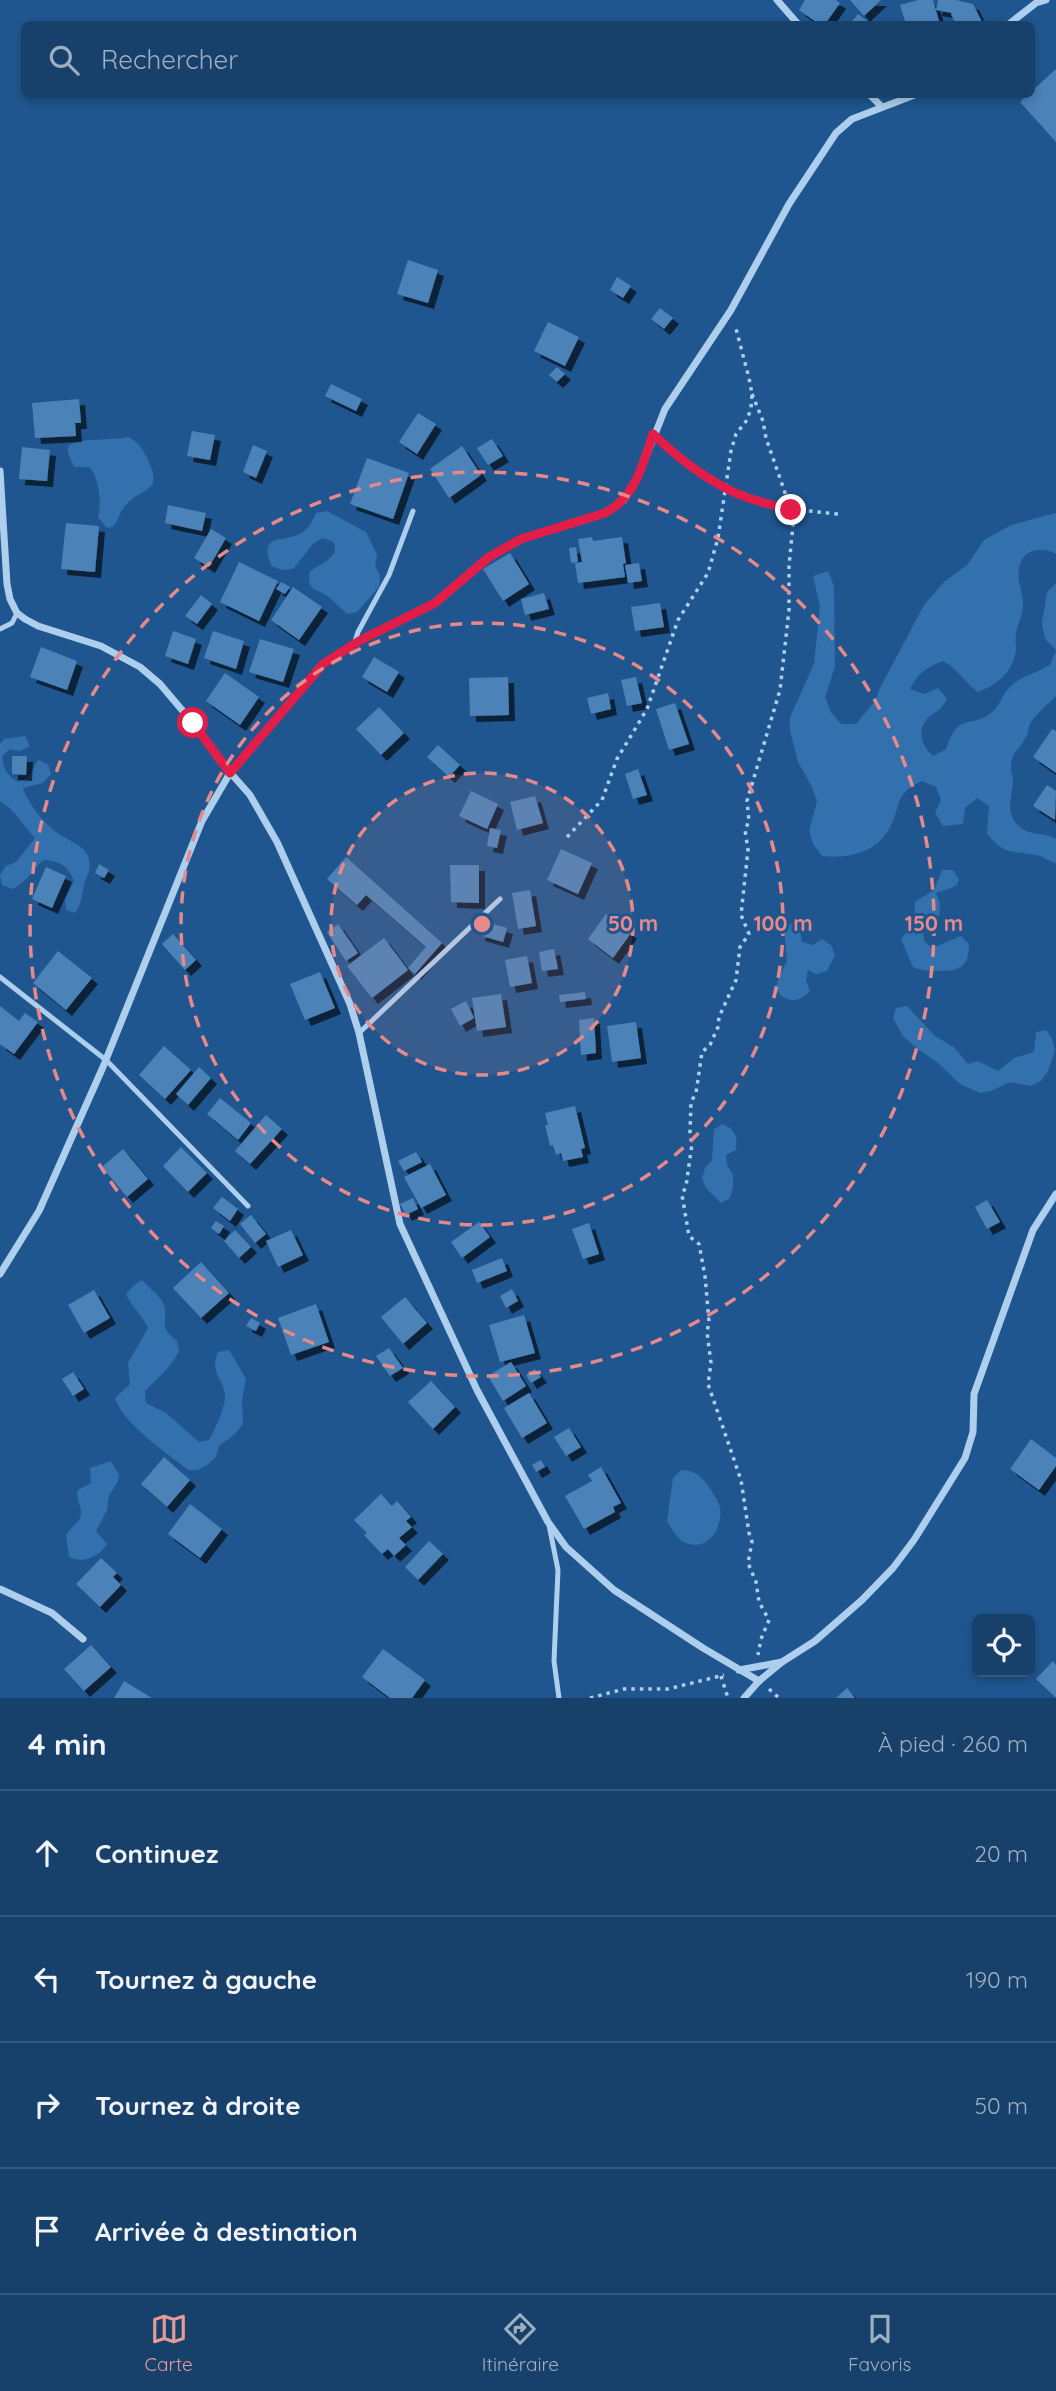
<!DOCTYPE html>
<html lang="fr">
<meta charset="utf-8">
<style>
body{margin:0;font-family:Quicksand,sans-serif;background:#204771;color:#f1f3f6}
.controls{position:absolute;right:21px;bottom:21px;display:grid;overflow:hidden;border-radius:10px;box-shadow:0 4px 10px #0003}
.controls button{width:63px;height:63px;display:grid;place-items:center;padding:0;border:0;border-bottom:2px solid #36597e;background:#17406b;color:#f1f3f6;font:35px sans-serif}
.stop{position:absolute;width:21px;height:21px;margin:-16px;border:5px solid #e11d48;border-radius:50%;background:#fff}
.stop.end{background:#e11d48;border-color:#fff;box-shadow:0 2px 7px #0008}
.list{margin:0;padding:0;list-style:none}
h2{display:flex;justify-content:space-between;align-items:center;height:91px;margin:0;padding:0 28px;font-size:30px}
h2 small{font-size:23px;font-weight:400;color:#9eafc1}
.list li{display:grid;grid-template-columns:46px 1fr auto;gap:21px;align-items:center;box-sizing:border-box;height:126px;padding:0 28px;border-top:2px solid #36597e}
.list b{display:block;font-size:26px;white-space:nowrap}
.list em{font-size:23px;font-style:normal;color:#9eafc1}
.icon{flex:none;width:38px;height:38px;fill:none;stroke:currentColor;stroke-width:2;stroke-linecap:round;stroke-linejoin:round}
.map{position:relative;flex:none;width:1056px;height:1698px;overflow:hidden}
.search{position:absolute;background:#17406b;box-shadow:0 4px 10px #0003;left:21px;right:21px;top:21px;height:77px;display:flex;align-items:center;gap:18px;box-sizing:border-box;padding:0 24px;border-radius:10px;color:#9eafc1;font-size:26px}
.sheet{height:595px;background:#17406b}
nav{display:flex;justify-content:space-around;align-items:center;box-sizing:border-box;height:98px;border-top:2px solid #36597e;background:#17406b;font-size:19px;color:#9eafc1}
nav a{display:grid;justify-items:center;gap:4px}
nav .on{color:#e69b98}
.map>svg:first-child{display:block}
.green{fill:#3271ad}
.building{fill:#4b82b8;filter:url(#shadow)}
.lines{fill:none;stroke-linecap:round;stroke-linejoin:round}
.path{stroke:#aeceed;stroke-width:3.5;stroke-dasharray:3.5 5;stroke-linecap:butt}
.service{stroke:#aeceed;stroke-width:5}
.minor{stroke:#aeceed;stroke-width:7}
.route{stroke:#e11d48;stroke-width:9}
.ring{fill:none;stroke:#e88989;stroke-width:3.5;stroke-dasharray:12 9}
.centre{fill:#e88989;stroke:#1f568f;stroke-width:3.5}
.ring-label{font-size:21px;text-anchor:middle;font-weight:bold;fill:#e88989;stroke:#1f568f;stroke-width:6;stroke-linejoin:round;paint-order:stroke}
</style>
<div class="map">
<svg width="1056" height="1698" viewBox="0 0 1056 1698">
<defs>
<filter id="shadow"><feDropShadow dx="6" dy="6" stdDeviation="0" flood-color="#0009"/></filter>
</defs>
<rect width="100%" height="100%" fill="#1f568f"/>
<!-- green -->
<g class="green">
<path d="M128 437C138 442 141 447 146 456 166 495 142 485 124 507 120 512 118 520 114 526L107 528 98 517C102 504 99 476 89 467H74L68 453V446C79 437 112 441 128 437Z"/>
<path d="M327 511 366 532 377 555 375 566 380 576 379 587 357 612 347 614C341 609 336 603 330 598 317 587 306 593 310 571L328 560 335 552 334 542 323 538 314 543 293 569 282 570 272 566C258 535 280 542 297 535 307 532 312 522 316 513Z"/>
<path d="M1056 513V554C1044 547 1025 548 1020 564 1015 579 1024 592 1023 607 1022 616 1017 625 1016 634 1015 639 1016 645 1016 650 1013 672 997 685 978 692 964 682 958 669 943 661 927 667 918 673 910 689L924 694 938 688 947 699C938 715 935 710 927 719 916 732 923 747 933 756L946 749C960 710 968 730 991 713 999 707 1003 693 1011 686 1021 676 1037 673 1050 665L1056 651V696C1047 705 1036 713 1030 724 1028 729 1028 735 1025 739 1019 750 1011 752 1011 767 1011 772 1013 778 1013 783 1011 800 1005 815 1021 828 1032 836 1045 832 1056 839V863C1051 862 1045 858 1040 856 1014 849 1007 858 987 834L989 806 977 798 965 808 963 824 943 826 935 813 941 800 936 787 922 781C893 794 902 806 889 829 876 853 847 859 822 856L813 844 809 831 817 801 812 787 798 762 790 731V717L814 664 820 606 813 576 828 571 834 586 835 666 825 697 831 712 841 724H856L875 701 880 688 924 605 944 582 968 564 984 540 1011 525Z"/>
<path d="M1056 583V650L1045 639 1042 623 1047 592Z"/>
<path d="M25 736 30 746 20 751 10 749 2 756C3 769 7 775 18 782L28 778 38 760 48 764 51 774 43 783 23 788C28 803 43 822 56 832 70 843 94 846 89 871 88 875 86 878 85 881 81 894 83 902 75 913L66 910 65 900 74 881C68 865 59 861 43 860 31 871 27 883 12 889L2 885 0 875 6 866 16 862 35 838C23 826 15 809 0 801V744L4 739Z"/>
<path d="M942 870H953L959 880 956 886 936 893 940 904 939 915 923 930 924 941 932 948 961 936 969 944C969 969 958 971 936 971 927 971 922 971 913 967L901 939 914 923 915 902 934 890Z"/>
<path d="M793 922 800 931 802 942 813 945 822 939 831 945 835 955 827 971 817 974 808 970 806 981 810 991C799 1003 786 1004 776 989L778 979 787 961 784 929Z"/>
<path d="M907 1006 935 1036 954 1047 968 1064 978 1061 998 1071 1014 1058 1034 1052 1036 1032 1046 1030 1052 1039 1055 1050 1048 1071 1041 1081 1031 1086 1010 1082 991 1091 980 1093 960 1084 937 1062 919 1050 903 1036 893 1018 896 1008Z"/>
<path d="M723 1124C735 1130 738 1136 736 1150L726 1155 727 1165 733 1175V1187L730 1198 721 1203 706 1188 702 1178 705 1168 712 1160 714 1129Z"/>
<path d="M142 1280C148 1287 157 1293 162 1301 172 1319 154 1323 177 1341L179 1351C169 1371 157 1377 145 1392L146 1403 166 1413 199 1442 209 1440C214 1432 226 1405 225 1396 224 1378 209 1373 218 1352L229 1350 246 1379 242 1401 243 1424 236 1433 219 1446 216 1457 207 1465 198 1470H188C166 1452 123 1424 115 1398L130 1384 128 1363 148 1328C143 1315 132 1308 126 1294L133 1286Z"/>
<path d="M111 1461 119 1475 118 1482 109 1495 107 1510 96 1531 107 1544C99 1557 82 1564 69 1557L66 1535C70 1528 80 1522 81 1515 82 1505 75 1500 78 1490L91 1483 90 1468Z"/>
<path d="M681 1470C696 1470 703 1478 711 1490 713 1494 718 1500 719 1504 725 1523 711 1550 689 1544 678 1542 672 1529 667 1521L673 1478Z"/>
</g>
<!-- building -->
<g class="building">
<path d="M805 0H836L840 3 825 24H819L799 10Z"/>
<path d="M850 0H881L864 16Z"/>
<path d="M918 0H933L939 21 928 24H906L900 5Z"/>
<path d="M938 0H956L973 4 983 24H956L951 14 952 13 936 10Z"/>
<path d="M858 14 871 24H850Z"/>
<path d="M1056 69V142L1020 102 1028 94H1032V91Z"/>
<path d="M408 260 438 270 428 303 397 294Z"/>
<path d="M617 277 631 286 623 298 610 290Z"/>
<path d="M660 308 673 318 664 329 651 319Z"/>
<path d="M548 322 579 337 565 366 534 351Z"/>
<path d="M557 367 565 374 557 382 549 375Z"/>
<path d="M331 384 362 399 356 411 325 396Z"/>
<path d="M79 399 81 423H75L76 436 35 438 32 403Z"/>
<path d="M418 413 436 424 417 454 399 442Z"/>
<path d="M192 431 215 435 210 460 187 456Z"/>
<path d="M492 439 503 456 488 465 477 448Z"/>
<path d="M253 445 267 451 256 478 243 472Z"/>
<path d="M462 446 481 475 449 498 430 469Z"/>
<path d="M22 447 50 450 47 481 19 479Z"/>
<path d="M367 458 409 473 393 519 350 504Z"/>
<path d="M168 505 206 513 202 531 165 523Z"/>
<path d="M66 523 99 526 95 572 61 569Z"/>
<path d="M211 529 226 538 209 567 194 558Z"/>
<path d="M592 537 593 541 622 537 626 563 623 564 625 577 578 583 575 563 582 562 578 539Z"/>
<path d="M576 547 578 562 571 563 569 548Z"/>
<path d="M510 553 529 584 503 601 483 569Z"/>
<path d="M239 562 278 581 259 621 220 602Z"/>
<path d="M639 563 642 581 628 583 625 565Z"/>
<path d="M281 582 290 587 285 594 276 589Z"/>
<path d="M293 587 322 607 299 640 271 620Z"/>
<path d="M544 593 549 609 525 615 521 599Z"/>
<path d="M201 595 212 604 197 624 185 616Z"/>
<path d="M660 603 664 627 635 631 631 607Z"/>
<path d="M173 631 196 639 188 664 165 656Z"/>
<path d="M213 631 244 641 236 669 204 658Z"/>
<path d="M260 639 294 649 283 682 249 672Z"/>
<path d="M41 647 77 661 67 690 30 677Z"/>
<path d="M374 657 399 672 387 692 362 677Z"/>
<path d="M225 673 259 697 240 725 206 701Z"/>
<path d="M508 677 509 715 470 716 469 678Z"/>
<path d="M636 677 642 703 627 706 621 680Z"/>
<path d="M608 693 611 709 591 714 587 698Z"/>
<path d="M675 703 689 744 669 750 656 709Z"/>
<path d="M379 707 404 733 381 755 356 729Z"/>
<path d="M1052 729 1056 731V773L1033 757Z"/>
<path d="M438 745 460 765 449 777 427 757Z"/>
<path d="M12 756H27L26 775 12 774Z"/>
<path d="M638 769 647 795 633 799 625 774Z"/>
<path d="M1047 785 1056 791 1055 820 1033 806Z"/>
<path d="M471 791 498 804 487 829 459 816Z"/>
<path d="M535 796 543 823 517 830 510 802Z"/>
<path d="M490 828 501 830 497 848 487 846Z"/>
<path d="M561 849 592 863 578 894 547 880Z"/>
<path d="M346 857 442 943 415 974 408 968 426 947 366 895 357 905 327 879Z"/>
<path d="M99 864 109 870 104 878 95 873Z"/>
<path d="M450 865H479V903L451 902Z"/>
<path d="M46 867 66 876 52 908 32 899Z"/>
<path d="M530 890 536 926 518 929 512 893Z"/>
<path d="M606 914 631 933 613 958 588 939Z"/>
<path d="M483 921 507 928 503 942 479 935Z"/>
<path d="M338 924 358 953 346 961 327 932Z"/>
<path d="M173 934 196 960 185 970 162 944Z"/>
<path d="M384 938 408 970 372 998 347 966Z"/>
<path d="M554 949 558 969 542 971 539 952Z"/>
<path d="M58 951 92 978 66 1010 33 983Z"/>
<path d="M527 956 532 983 510 987 505 960Z"/>
<path d="M320 972 335 1008 305 1020 290 984Z"/>
<path d="M585 992 586 999 560 1002 559 995Z"/>
<path d="M501 994 506 1027 477 1031 472 998Z"/>
<path d="M466 1001 474 1018 460 1026 451 1009Z"/>
<path d="M0 1006 19 1021 25 1013 38 1022 14 1054 0 1044Z"/>
<path d="M594 1018 596 1053 581 1055 579 1020Z"/>
<path d="M636 1022 641 1058 612 1062 607 1026Z"/>
<path d="M164 1046 191 1070 165 1099 139 1075Z"/>
<path d="M199 1067 211 1078 188 1105 176 1094Z"/>
<path d="M220 1098 251 1123 238 1140 207 1114Z"/>
<path d="M575 1106 585 1148 581 1149 583 1157 563 1161 561 1153 556 1155 553 1145 550 1146 545 1125H548L545 1113Z"/>
<path d="M266 1115 282 1129 250 1164 235 1151Z"/>
<path d="M181 1147 207 1173 188 1192 163 1166Z"/>
<path d="M123 1149 148 1179 127 1197 102 1167Z"/>
<path d="M416 1152 422 1162 404 1171 398 1161Z"/>
<path d="M430 1164 446 1195 421 1208 404 1177Z"/>
<path d="M222 1197 238 1209 230 1221 213 1208Z"/>
<path d="M413 1198 418 1209 406 1215 400 1204Z"/>
<path d="M987 1200 1000 1222 987 1229 975 1207Z"/>
<path d="M251 1215 266 1234 255 1243 240 1224Z"/>
<path d="M216 1221 224 1226 219 1234 211 1228Z"/>
<path d="M479 1222 490 1237 462 1258 451 1242Z"/>
<path d="M589 1223 599 1254 583 1259 572 1229Z"/>
<path d="M235 1230 251 1247 239 1258 224 1241Z"/>
<path d="M291 1230 303 1255 278 1267 266 1241Z"/>
<path d="M502 1258 507 1271 477 1283 472 1270Z"/>
<path d="M201 1262 229 1293 201 1318 173 1288Z"/>
<path d="M512 1289 518 1301 506 1308 500 1296Z"/>
<path d="M94 1290 110 1318 84 1333 68 1305Z"/>
<path d="M405 1297 427 1323 403 1344 381 1317Z"/>
<path d="M316 1304 329 1342 291 1355 278 1318Z"/>
<path d="M524 1315 535 1353 500 1362 489 1325Z"/>
<path d="M251 1318 260 1323 256 1331 246 1326Z"/>
<path d="M389 1348 403 1368 390 1376 376 1356Z"/>
<path d="M511 1362 526 1386 503 1401 488 1376Z"/>
<path d="M535 1369 541 1377 531 1383 526 1375Z"/>
<path d="M73 1372 84 1389 73 1396 62 1379Z"/>
<path d="M431 1381 455 1407 433 1429 408 1402Z"/>
<path d="M529 1393 547 1423 522 1438 504 1408Z"/>
<path d="M569 1428 581 1447 566 1456 554 1437Z"/>
<path d="M1031 1439 1056 1458V1466L1039 1490 1010 1469Z"/>
<path d="M164 1457 190 1480 167 1507 141 1484Z"/>
<path d="M541 1460 545 1467 536 1472 532 1465Z"/>
<path d="M601 1467 621 1503 613 1507 615 1512 584 1529 565 1496 592 1481 588 1475Z"/>
<path d="M381 1494 392 1506 397 1501 411 1517 406 1521 412 1527 399 1538 406 1545 394 1556 388 1549 382 1554 364 1535 367 1533 354 1520Z"/>
<path d="M190 1504 222 1529 200 1558 168 1534Z"/>
<path d="M429 1541 443 1554 418 1580 405 1567Z"/>
<path d="M101 1558 117 1573 113 1577 121 1585 100 1607 76 1584Z"/>
<path d="M91 1645 111 1667 84 1691 64 1669Z"/>
<path d="M383 1649 425 1680 412 1698H390L362 1677Z"/>
<path d="M1053 1661 1056 1665V1698L1036 1679Z"/>
<path d="M124 1681 152 1698H114Z"/>
<path d="M847 1688 855 1698H836Z"/>
</g>
<g class="lines">
<!-- path -->
<g class="path">
<path d="M752 394 763 421 766 438 791 510 793 525 789 566V610L780 690 747 801 749 821 745 830 748 850 741 915 749 934 740 947 736 980 719 1017 718 1027 710 1045 702 1052 696 1093 691 1102 690 1133 692 1144 686 1186 682 1195 689 1236 699 1244 705 1276 709 1322 707 1332 711 1363 708 1384 741 1480 749 1533 752 1542 748 1563 756 1582 759 1602 769 1620 761 1639 758 1655"/>
<path d="M665 445C717 495 768 508 838 514"/>
<path d="M567 837 602 800 617 759 647 709 678 620 708 573 718 538 731 451 736 434 747 420 751 408 752 394 749 378 735 325"/>
<path d="M721 1676 728 1698"/>
<path d="M769 1689 779 1698"/>
<path d="M590 1698 624 1689H668L724 1675"/>
</g>
<!-- service -->
<g class="service">
<path d="M0 629 12 623 17 613"/>
<path d="M354 644 358 632 389 575 413 511"/>
<path d="M0 977 106 1060 248 1206"/>
<path d="M359 1033 500 899"/>
<path d="M549 1525 558 1570 554 1661 559 1698"/>
</g>
<!-- minor -->
<g class="minor">
<path d="M777 0 798 24"/>
<path d="M1009 24 1036 3 1046 0"/>
<path d="M869 94 881 106"/>
<path d="M0 471 7 584 10 599 17 613 25 619 38 626 101 646 140 667 160 684 193 723 220 761 250 795 277 842 350 1004 359 1033 400 1224 477 1390 548 1522 566 1547 614 1590 703 1648 759 1681"/>
<path d="M0 1274 39 1211 103 1067 202 821 230 773 323 664 359 641 435 603 489 557 521 539 605 513 624 500 640 472 665 409 731 310 789 204 836 133 852 119 917 94"/>
<path d="M0 1589 52 1613 83 1639"/>
<path d="M739 1670 782 1662"/>
<path d="M744 1698 759 1681 782 1662 815 1641 862 1600 893 1568 914 1540 965 1458 973 1432 974 1394 1033 1230 1056 1194"/>
</g>
</g>
<g class="lines">
<!-- route -->
<path class="route" d="M193 723 230 773 323 664 359 641 435 603 489 557 521 539 605 513C635 498 643 464 653 434 678 458 706 480 738 494 754 501 773 505 791 510"/>
</g>
<!-- distance rings -->
<circle cx="482" cy="924" r="151" fill="#e88989" fill-opacity=".12"/>
<g class="ring">
<circle cx="482" cy="924" r="151"/>
<circle cx="482" cy="924" r="301"/>
<circle cx="482" cy="924" r="452"/>
</g>
<circle cx="482" cy="924" r="10" class="centre"/>
<g class="ring-label">
<text x="633" y="931">50 m</text>
<text x="783" y="931">100 m</text>
<text x="934" y="931">150 m</text>
</g>
</svg>
<div class="controls">
<button><svg class="icon" aria-label="locate" viewBox="0 0 24 24"><circle cx="12" cy="12" r="6"/><path d="M12 2v4M12 18v4M2 12h4M18 12h4"/></svg></button>
</div>
<div class="stop" style="left:193px;top:723px"></div>
<div class="stop end" style="left:791px;top:510px"></div>
<div class="search"><svg class="icon" aria-label="search" viewBox="0 0 24 24"><circle cx="10" cy="10" r="6"/><path d="M15 15l6 6"/></svg>Rechercher</div>
</div>
<section class="sheet">
<h2>4 min<small>À pied · 260 m</small></h2>
<ul class="list">
<li><svg class="icon" aria-label="ahead" viewBox="0 0 24 24"><path d="M12 20V5M6 11l6-6 6 6"/></svg><div><b>Continuez</b></div><em>20 m</em></li>
<li><svg class="icon" aria-label="left" viewBox="0 0 24 24"><path d="M17 20v-9H6M10 6l-5 5 5 5"/></svg><div><b>Tournez à gauche</b></div><em>190 m</em></li>
<li><svg class="icon" aria-label="right" viewBox="0 0 24 24"><path d="M7 20v-9h11M14 6l5 5-5 5"/></svg><div><b>Tournez à droite</b></div><em>50 m</em></li>
<li><svg class="icon" aria-label="arrive" viewBox="0 0 24 24"><path d="M6 21V4h12l-3 4 3 4H6"/></svg><div><b>Arrivée à destination</b></div></li>
</ul>
</section>
<nav>
<a class="on"><svg class="icon" aria-label="map" viewBox="0 0 24 24"><path d="M3 6l6-2 6 2 6-2v14l-6 2-6-2-6 2zM9 4v14M15 6v14"/></svg>Carte</a>
<a><svg class="icon" aria-label="directions" viewBox="0 0 24 24"><path d="M12 3l9 9-9 9-9-9zM9 14v-3h6M13 9l2 2-2 2"/></svg>Itinéraire</a>
<a><svg class="icon" aria-label="saved" viewBox="0 0 24 24"><path d="M7 4h10v16l-5-4-5 4z"/></svg>Favoris</a>
</nav>
